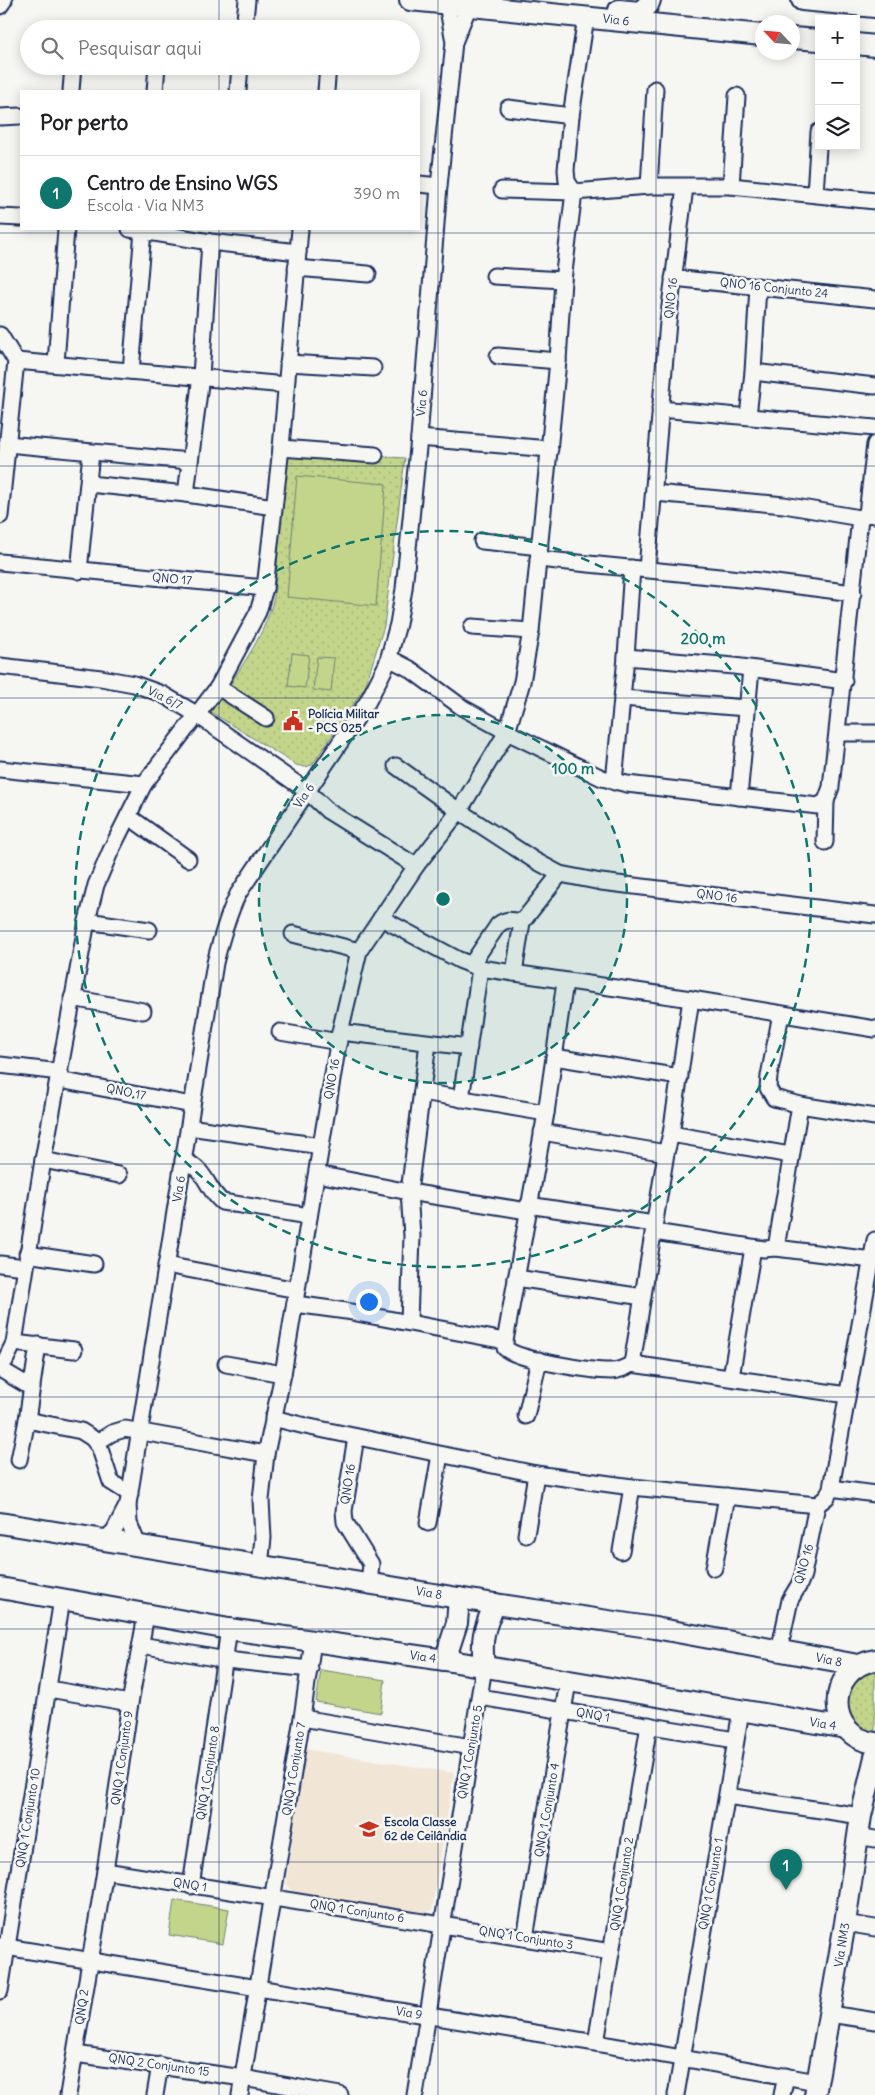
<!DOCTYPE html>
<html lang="pt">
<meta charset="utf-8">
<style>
body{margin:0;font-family:Delius,sans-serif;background:#f2f2f2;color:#202124}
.controls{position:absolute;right:15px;top:15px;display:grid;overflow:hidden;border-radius:0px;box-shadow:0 2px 12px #0003}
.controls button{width:45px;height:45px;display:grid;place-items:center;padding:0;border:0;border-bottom:1px solid #e0e0e0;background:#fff;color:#202124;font:25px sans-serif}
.compass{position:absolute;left:755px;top:15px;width:45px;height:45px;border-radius:50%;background:#fff;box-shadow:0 2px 12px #0003;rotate:296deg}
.you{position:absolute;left:368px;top:1301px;width:18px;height:18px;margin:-12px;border:4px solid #fff;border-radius:50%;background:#1a73e8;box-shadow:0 0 0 8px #1a73e833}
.badge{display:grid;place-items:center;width:32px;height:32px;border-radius:50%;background:#0f766e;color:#fff;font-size:16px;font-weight:700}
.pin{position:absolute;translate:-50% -41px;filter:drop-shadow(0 1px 2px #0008)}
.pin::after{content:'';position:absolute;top:26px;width:18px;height:15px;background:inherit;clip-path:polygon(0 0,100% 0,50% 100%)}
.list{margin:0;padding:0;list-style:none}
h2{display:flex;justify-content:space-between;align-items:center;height:65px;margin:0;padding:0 20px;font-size:21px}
h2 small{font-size:16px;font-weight:400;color:#757577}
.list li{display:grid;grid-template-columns:32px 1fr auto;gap:15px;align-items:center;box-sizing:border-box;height:75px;padding:0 20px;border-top:1px solid #e0e0e0}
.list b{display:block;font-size:19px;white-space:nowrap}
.list p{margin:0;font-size:16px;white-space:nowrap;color:#757577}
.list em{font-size:16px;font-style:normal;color:#757577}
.icon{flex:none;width:28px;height:28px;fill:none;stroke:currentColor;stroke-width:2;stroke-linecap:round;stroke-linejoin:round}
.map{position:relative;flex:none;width:875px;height:2095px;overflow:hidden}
.search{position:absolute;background:#fff;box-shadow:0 2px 12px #0003;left:20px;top:20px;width:400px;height:55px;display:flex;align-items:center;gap:12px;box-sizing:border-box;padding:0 18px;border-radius:28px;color:#757577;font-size:19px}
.panel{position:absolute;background:#fff;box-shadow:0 2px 12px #0003;left:20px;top:90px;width:400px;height:140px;border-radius:0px}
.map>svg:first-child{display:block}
.built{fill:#f1e5d6}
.green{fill:url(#green-dots);stroke:#6f8274}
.pitch{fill:#c3d58a;stroke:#6f8274}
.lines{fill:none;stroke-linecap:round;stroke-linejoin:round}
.minor-casing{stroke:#1b2f5e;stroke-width:19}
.major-casing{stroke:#1b2f5e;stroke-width:24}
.minor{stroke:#f6f6f2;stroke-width:15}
.major{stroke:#f6f6f2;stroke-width:20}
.grid{fill:none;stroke:#1b2f5e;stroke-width:1;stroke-opacity:0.55}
.ring{fill:none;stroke:#0f766e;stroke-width:2.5;stroke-dasharray:9 6}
.labels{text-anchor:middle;stroke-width:5;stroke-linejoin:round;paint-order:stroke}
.street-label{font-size:12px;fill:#1b2f5e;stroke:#f6f6f2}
.poi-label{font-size:12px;font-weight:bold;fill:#1b2f5e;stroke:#f6f6f2;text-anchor:start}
.centre{fill:#0f766e;stroke:#f6f6f2;stroke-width:2.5}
.ring-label{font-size:15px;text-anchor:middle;font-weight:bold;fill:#0f766e;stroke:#f6f6f2;stroke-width:5;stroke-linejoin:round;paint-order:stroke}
</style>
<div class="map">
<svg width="875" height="2095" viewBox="0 0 875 2095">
<defs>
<pattern id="green-dots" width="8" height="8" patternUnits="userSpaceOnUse" patternTransform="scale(1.25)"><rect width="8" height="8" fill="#c3d58a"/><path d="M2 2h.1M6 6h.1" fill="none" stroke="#a7b77a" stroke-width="1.8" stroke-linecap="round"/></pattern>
</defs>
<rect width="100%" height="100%" fill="#f6f6f2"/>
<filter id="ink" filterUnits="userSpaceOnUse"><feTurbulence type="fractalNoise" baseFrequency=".02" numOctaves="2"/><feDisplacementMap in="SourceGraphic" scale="10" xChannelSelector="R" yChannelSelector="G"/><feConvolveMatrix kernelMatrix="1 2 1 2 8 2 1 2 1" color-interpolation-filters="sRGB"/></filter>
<g filter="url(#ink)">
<!-- built -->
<path class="built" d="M304 1749 454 1773 432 1910 420 1916 294 1893 286 1884Z"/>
<!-- green -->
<g class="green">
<path d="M287 451 405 458 384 626 365 687 312 765 305 767 296 765 211 712C235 675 264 640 274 597Z"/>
<path d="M875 1670V1733C839 1723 838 1677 875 1670Z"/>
</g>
<!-- pitch -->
<g class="pitch">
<path d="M297 476 386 484 376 606 287 597Z"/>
<path d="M292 653 309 655 305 688 288 686Z"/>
<path d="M317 657 334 658 331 692 313 690Z"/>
<path d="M321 1670 385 1680 381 1713 316 1702Z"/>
<path d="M174 1900 229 1909 223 1944 169 1935Z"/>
</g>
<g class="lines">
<defs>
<g id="minor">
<path d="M0 6 4 0"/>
<path d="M244 29 247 0"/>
<path d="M454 42 469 6"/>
<path d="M71 91 73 66"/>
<path d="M155 91 157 66"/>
<path d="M238 91 240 66"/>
<path d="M326 91 328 66"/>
<path d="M508 108 571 116"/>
<path d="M0 117 21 116"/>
<path d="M419 184 439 186"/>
<path d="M649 186 655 89"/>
<path d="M731 186 737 96"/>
<path d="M502 190 574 192 649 186H731L875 201"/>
<path d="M815 194 819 132"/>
<path d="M0 217 21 218"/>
<path d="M130 229 210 242 298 252"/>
<path d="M296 268 368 274"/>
<path d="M494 276 563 280"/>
<path d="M673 278 875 299"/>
<path d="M0 335 16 361 0 516"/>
<path d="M498 356 558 361"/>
<path d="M16 361 286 385"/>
<path d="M56 363 66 229"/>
<path d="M288 363 373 368"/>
<path d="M131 371 143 231"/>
<path d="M753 372 875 386"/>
<path d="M660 409 875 428"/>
<path d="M748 416 753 372 758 286"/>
<path d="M419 438 550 449"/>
<path d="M7 444 189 461"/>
<path d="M281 448 375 455"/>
<path d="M89 484 186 494 274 507"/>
<path d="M655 493 784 505 860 518 867 514 875 515"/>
<path d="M186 494 201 376 210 242"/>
<path d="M867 514 875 444"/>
<path d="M482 541 540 547"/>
<path d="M538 559 760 581 853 593"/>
<path d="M0 562 265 588"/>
<path d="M647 569 668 322 685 187"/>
<path d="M79 571 91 453"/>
<path d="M472 627 531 631"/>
<path d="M626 657 734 666 844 681"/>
<path d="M389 658 410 669 463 708 507 732 602 778 627 784 818 806 826 801 831 787 860 518"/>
<path d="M0 666 101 678 134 684 162 694 196 714 307 791 328 811 416 866"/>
<path d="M218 687 266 718"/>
<path d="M622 698 746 708"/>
<path d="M838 733H875"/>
<path d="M396 766 459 811 534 860 560 874 601 882 875 915"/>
<path d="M0 769 144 784"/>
<path d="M614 782 626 657 632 568"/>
<path d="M739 797 751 669"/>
<path d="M128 816 188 859"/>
<path d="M825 842 826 801"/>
<path d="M381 918 459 960 480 968 691 999 875 1029"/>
<path d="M87 921 149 930"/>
<path d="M293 934 359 951"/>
<path d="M471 965 498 925C506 918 512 920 522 922"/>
<path d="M514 973 522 922 560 874"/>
<path d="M565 982 546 1113 505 1341V1348C517 1360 592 1371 611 1371 619 1371 625 1368 632 1364L847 1395"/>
<path d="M72 998 143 1011"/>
<path d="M781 1014 769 1076 768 1088 774 1098 800 1105 875 1117"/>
<path d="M280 1032 339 1042"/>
<path d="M340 1032 469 1047"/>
<path d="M554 1057 680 1077"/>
<path d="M0 1065 60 1072"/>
<path d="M59 1080 192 1105"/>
<path d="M422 1092 546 1113"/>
<path d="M461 1099 480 968"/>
<path d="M189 1127 321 1146"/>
<path d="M542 1132 666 1153"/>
<path d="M671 1134 790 1155"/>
<path d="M43 1160 119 1175"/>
<path d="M183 1160C208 1171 205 1187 222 1202L309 1216"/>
<path d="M317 1174 409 1192 527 1211"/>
<path d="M528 1205 654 1224"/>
<path d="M654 1232 764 1249 776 1248 872 1260"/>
<path d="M776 1248 800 1105"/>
<path d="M27 1254 94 1264"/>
<path d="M0 1264 25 1267"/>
<path d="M166 1265 297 1290"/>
<path d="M516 1278 643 1297"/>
<path d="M295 1304 346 1311 505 1341"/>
<path d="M409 1322 412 1236 409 1192 428 1043"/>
<path d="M14 1343 74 1350"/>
<path d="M226 1364 283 1374"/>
<path d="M632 1364 666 1153 671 1134 691 999"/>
<path d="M0 1365 5 1361 14 1343 43 1160 87 921 96 885 111 850 144 784 218 687 258 612 265 588 281 448 300 229"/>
<path d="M0 1369 32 1388"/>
<path d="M731 1377 753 1248"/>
<path d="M526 1416 539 1360"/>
<path d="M273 1418 305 1426 536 1474 632 1487 817 1505 827 1497 831 1488 875 1240"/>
<path d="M27 1420 81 1431 92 1438 99 1446 111 1482 130 1494"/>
<path d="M356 1437 344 1511 345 1522 371 1564 369 1584"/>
<path d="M96 1443 112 1433 125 1429 266 1454"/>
<path d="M19 1460 27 1420 38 1345"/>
<path d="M831 1488 875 1494"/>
<path d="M428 1523 440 1455"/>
<path d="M526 1535 536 1474"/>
<path d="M104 1540 114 1531 128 1504"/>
<path d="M138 1545 129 1523 128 1504 215 963C221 939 227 917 238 894L368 701 387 664 398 624 404 589 419 438 439 186 454 42 447 4"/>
<path d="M621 1551 632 1487"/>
<path d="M260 1566 263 1538 261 1500 266 1454 283 1374 340 1032 359 951 416 866 459 811 507 732 522 682 531 631 558 361 563 280 574 192 567 181 566 170 571 116 586 17"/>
<path d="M714 1568 727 1496"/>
<path d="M141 1645 226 1660 310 1669"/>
<path d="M779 1651 790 1600 799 1585 803 1575 817 1505"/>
<path d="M49 1689 130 1703"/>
<path d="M480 1697 735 1740"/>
<path d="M302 1718 471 1747"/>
<path d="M727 1796 861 1816"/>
<path d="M858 1836 875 1839"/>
<path d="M105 1871 611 1952"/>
<path d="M191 1886 229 1629"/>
<path d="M845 1923 875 1928"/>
<path d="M525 1938 568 1682"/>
<path d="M0 1946 596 2043 817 2082"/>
<path d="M0 1991 62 1599"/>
<path d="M830 2014 875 2021"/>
<path d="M596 2043 649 1725"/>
<path d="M75 2054 243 2078 340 2095"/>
<path d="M68 2095 105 1871 130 1703 146 1615"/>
<path d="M155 2095 160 2065"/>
<path d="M240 2095 302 1718 313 1641"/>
<path d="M415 2095 484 1667"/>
<path d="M676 2095 741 1711"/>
<path d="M782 2095 786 2076"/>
</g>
<g id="major">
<path d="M410 0 762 35"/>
<path d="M802 0 875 7"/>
<path d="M619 10 640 12 648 5 650 0"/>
<path d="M792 38 819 40"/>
<path d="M856 44 875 46"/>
<path d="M0 1523 495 1604 655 1628 858 1665"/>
<path d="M0 1588 229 1629 445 1660 846 1728"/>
<path d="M445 1660 457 1623 459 1598"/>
<path d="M875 1660C825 1669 825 1737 875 1743"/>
<path d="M484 1667C481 1639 483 1630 495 1604"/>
<path d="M815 2095 845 1923 861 1816 875 1757"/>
</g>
</defs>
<!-- minor casing -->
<use href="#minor" class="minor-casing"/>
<!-- major casing -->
<use href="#major" class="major-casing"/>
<!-- minor -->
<use href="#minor" class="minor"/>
<!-- major -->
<use href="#major" class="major"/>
</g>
</g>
<!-- grid -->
<path class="grid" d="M219 0V29M438 0V2095M656 0V2095M219 66V91M219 229V2095M0 233H875M0 466H875M0 698H875M0 931H875M0 1164H875M0 1397H875M0 1629H875M0 1862H875"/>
<!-- distance rings -->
<circle cx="443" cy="899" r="184" fill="#0f766e" fill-opacity=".12"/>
<g class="ring">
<circle cx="443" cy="899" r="184"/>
<circle cx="443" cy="899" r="368"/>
</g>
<!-- icons -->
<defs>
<symbol id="civic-bare" viewBox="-9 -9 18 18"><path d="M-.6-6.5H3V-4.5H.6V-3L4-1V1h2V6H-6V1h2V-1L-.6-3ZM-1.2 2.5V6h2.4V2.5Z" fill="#c8321e" stroke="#f6f6f2" stroke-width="2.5" paint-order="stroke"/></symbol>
<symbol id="school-bare" viewBox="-9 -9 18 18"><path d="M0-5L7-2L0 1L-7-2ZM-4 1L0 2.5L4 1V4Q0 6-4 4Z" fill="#c8321e" stroke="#f6f6f2" stroke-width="2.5" paint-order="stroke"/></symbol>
</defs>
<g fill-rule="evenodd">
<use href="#civic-bare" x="279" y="707" width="28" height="28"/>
<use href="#school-bare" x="355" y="1815" width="28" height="28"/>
</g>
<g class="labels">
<!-- street labels -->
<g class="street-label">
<text transform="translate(616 20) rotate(6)" y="4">Via 6</text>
<text transform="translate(774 288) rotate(6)" y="4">QNO 16 Conjunto 24</text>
<text transform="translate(671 298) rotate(-84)" y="4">QNO 16</text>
<text transform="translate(422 403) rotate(-85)" y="4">Via 6</text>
<text transform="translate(172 579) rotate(5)" y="4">QNO 17</text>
<text transform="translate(165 698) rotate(26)" y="4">Via 6/7</text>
<text transform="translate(304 796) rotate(-56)" y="4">Via 6</text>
<text transform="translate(717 896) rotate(7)" y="4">QNO 16</text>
<text transform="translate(332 1079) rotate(-80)" y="4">QNO 16</text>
<text transform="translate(126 1092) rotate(11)" y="4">QNO 17</text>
<text transform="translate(179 1189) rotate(-81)" y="4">Via 6</text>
<text transform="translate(348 1484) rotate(-81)" y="4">QNO 16</text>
<text transform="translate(804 1564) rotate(-74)" y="4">QNO 16</text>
<text transform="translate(429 1593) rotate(9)" y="4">Via 8</text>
<text transform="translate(423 1657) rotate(8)" y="4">Via 4</text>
<text transform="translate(829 1660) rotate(11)" y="4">Via 8</text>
<text transform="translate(593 1715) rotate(10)" y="4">QNQ 1</text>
<text transform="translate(823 1724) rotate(9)" y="4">Via 4</text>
<text transform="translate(470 1752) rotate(-80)" y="4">QNQ 1 Conjunto 5</text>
<text transform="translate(122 1758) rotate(-82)" y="4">QNQ 1 Conjunto 9</text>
<text transform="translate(294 1769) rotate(-81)" y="4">QNQ 1 Conjunto 7</text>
<text transform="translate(208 1773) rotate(-81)" y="4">QNQ 1 Conjunto 8</text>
<text transform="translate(547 1810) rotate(-80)" y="4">QNQ 1 Conjunto 4</text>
<text transform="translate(28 1818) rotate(-81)" y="4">QNQ 1 Conjunto 10</text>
<text transform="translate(622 1884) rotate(-81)" y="4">QNQ 1 Conjunto 2</text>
<text transform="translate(711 1884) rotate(-80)" y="4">QNQ 1 Conjunto 1</text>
<text transform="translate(190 1885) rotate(9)" y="4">QNQ 1</text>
<text transform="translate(357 1911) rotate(9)" y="4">QNQ 1 Conjunto 6</text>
<text transform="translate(526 1938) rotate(9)" y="4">QNQ 1 Conjunto 3</text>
<text transform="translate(842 1945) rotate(-81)" y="4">Via NM3</text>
<text transform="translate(82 2007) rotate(-82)" y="4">QNQ 2</text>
<text transform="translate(409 2013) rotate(9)" y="4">Via 9</text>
<text transform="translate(159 2065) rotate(8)" y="4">QNQ 2 Conjunto 15</text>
</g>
<!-- poi labels -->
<g class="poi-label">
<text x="308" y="718">Polícia Militar<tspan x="308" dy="14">- PCS 025</tspan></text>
<text x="384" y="1826">Escola Classe<tspan x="384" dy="14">62 de Ceilândia</tspan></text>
</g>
</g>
<circle cx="443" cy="899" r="8" class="centre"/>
<g class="ring-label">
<text x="703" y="644">200 m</text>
<text x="573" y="774">100 m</text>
</g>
</svg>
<div class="controls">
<button>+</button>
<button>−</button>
<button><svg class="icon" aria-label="layers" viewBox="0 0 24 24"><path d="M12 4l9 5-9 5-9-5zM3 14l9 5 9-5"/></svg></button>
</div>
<svg class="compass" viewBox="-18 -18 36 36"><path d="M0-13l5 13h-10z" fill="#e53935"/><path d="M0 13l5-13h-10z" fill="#757577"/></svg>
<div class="you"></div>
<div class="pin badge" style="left:786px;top:1890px">1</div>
<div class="search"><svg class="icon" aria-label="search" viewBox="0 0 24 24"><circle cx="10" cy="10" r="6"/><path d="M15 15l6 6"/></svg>Pesquisar aqui</div>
<section class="panel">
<h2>Por perto<small></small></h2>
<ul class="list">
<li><span class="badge">1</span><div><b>Centro de Ensino WGS</b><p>Escola · Via NM3</p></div><em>390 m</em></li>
</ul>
</section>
</div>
